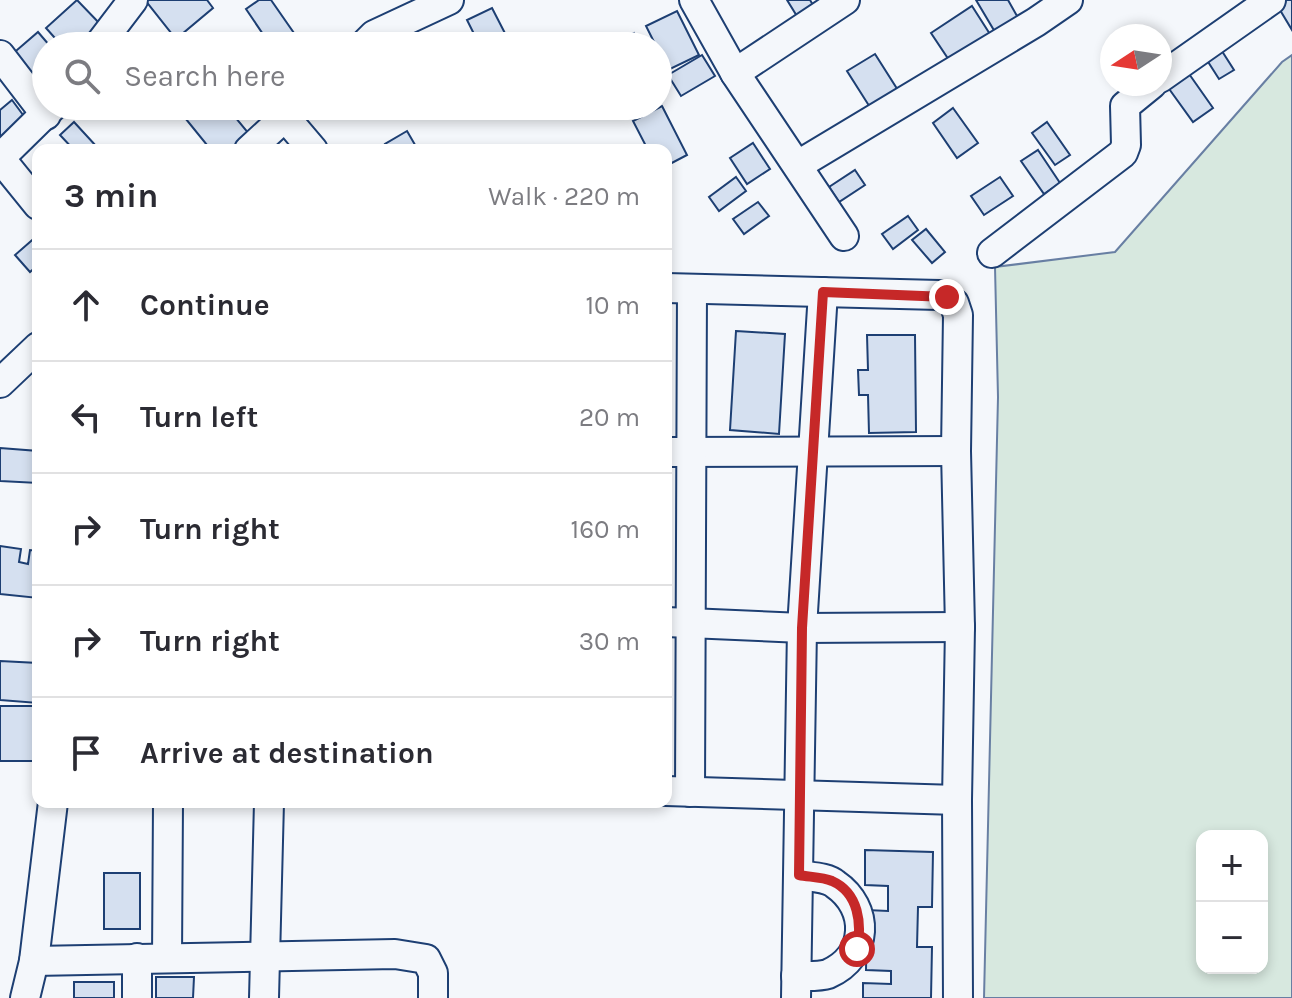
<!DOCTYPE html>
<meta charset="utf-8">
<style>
body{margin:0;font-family:Karla,sans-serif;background:#f7f7f7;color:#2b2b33}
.controls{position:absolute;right:24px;bottom:24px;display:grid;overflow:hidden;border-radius:16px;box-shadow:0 4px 12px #0003}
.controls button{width:72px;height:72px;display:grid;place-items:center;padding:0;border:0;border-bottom:2px solid #e1e1e2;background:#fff;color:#2b2b33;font:40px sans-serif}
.compass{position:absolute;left:1100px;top:24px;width:72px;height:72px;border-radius:50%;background:#fff;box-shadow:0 4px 12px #0003;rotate:258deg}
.stop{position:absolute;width:24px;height:24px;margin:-18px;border:6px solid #c62828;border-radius:50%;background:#fff}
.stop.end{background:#c62828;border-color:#fff;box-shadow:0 2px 8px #0008}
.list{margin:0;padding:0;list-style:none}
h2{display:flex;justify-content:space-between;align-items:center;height:104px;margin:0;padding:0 32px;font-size:34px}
h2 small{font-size:26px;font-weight:400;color:#7c7c81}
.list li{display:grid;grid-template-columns:52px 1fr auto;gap:24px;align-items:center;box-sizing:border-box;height:112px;padding:0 32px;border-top:2px solid #e1e1e2}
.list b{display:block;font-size:30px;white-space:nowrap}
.list em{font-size:26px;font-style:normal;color:#7c7c81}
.icon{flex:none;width:44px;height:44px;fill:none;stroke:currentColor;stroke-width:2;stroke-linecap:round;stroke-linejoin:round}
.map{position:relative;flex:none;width:1292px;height:998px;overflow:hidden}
.search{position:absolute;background:#fff;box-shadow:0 4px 12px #0003;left:32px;top:32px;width:640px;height:88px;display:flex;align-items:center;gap:20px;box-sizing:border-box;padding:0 28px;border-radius:44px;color:#7c7c81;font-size:30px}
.panel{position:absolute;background:#fff;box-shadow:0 4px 12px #0003;left:32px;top:144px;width:640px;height:664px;border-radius:16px}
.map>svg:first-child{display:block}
.green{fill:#d7e8df;stroke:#687fa3;stroke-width:2;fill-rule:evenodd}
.building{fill:#d5e0f0;stroke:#1d3f73;stroke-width:2}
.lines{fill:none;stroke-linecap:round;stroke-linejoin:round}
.minor-casing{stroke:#1d3f73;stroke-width:32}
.minor{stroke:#f4f7fb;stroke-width:28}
.route{stroke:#c62828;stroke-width:10}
</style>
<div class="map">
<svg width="1292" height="998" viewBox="0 0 1292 998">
<rect width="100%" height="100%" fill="#f4f7fb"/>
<!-- green -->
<path class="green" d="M1292 55V998H984L998 397 995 267 1115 252 1282 62ZM1202 836H1262V968H1202Z"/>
<!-- building -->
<g class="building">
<path d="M77 0 103 27 82 46H62L46 28Z"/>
<path d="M145 0H207L213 8 176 39Z"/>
<path d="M259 0H271L303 46H271L246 9Z"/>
<path d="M787 0H810L816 10 800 21Z"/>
<path d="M976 0H1008L1021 23 998 37Z"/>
<path d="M1284 0H1292V30L1277 5Z"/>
<path d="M972 6 995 42 955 69 931 33Z"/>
<path d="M492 8 510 43 504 46H480L467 20Z"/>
<path d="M677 11 699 55 668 70 646 26Z"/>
<path d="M38 32 50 46H46V66L30 80 10 56Z"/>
<path d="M634 33 640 46H609Z"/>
<path d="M1220 48 1234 70 1219 79 1205 57Z"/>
<path d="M875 54 901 95 873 112 847 71Z"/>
<path d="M702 55 715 76 681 96 668 75Z"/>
<path d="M1187 71 1213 108 1193 122 1167 86Z"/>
<path d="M12 100 29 123 5 142 0 135V110Z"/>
<path d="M179 106H226L250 135 232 150H211L177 108Z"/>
<path d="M662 106 687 155 666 166V150H648L633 121Z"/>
<path d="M953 108 978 143 957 158 933 123Z"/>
<path d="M74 122 97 147 94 150H74L60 135Z"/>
<path d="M1047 122 1070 155 1055 165 1032 133Z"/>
<path d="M407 131 418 150H388L385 144Z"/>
<path d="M753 143 770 169 747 184 730 158Z"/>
<path d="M1038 150 1060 183 1044 194 1021 161Z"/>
<path d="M855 170 865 185 839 202 829 187Z"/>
<path d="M736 177 746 191 719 211 709 197Z"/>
<path d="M1000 177 1013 196 984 215 971 196Z"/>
<path d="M758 202 769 216 744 234 733 219Z"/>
<path d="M908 216 918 230 893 249 882 234Z"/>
<path d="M926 229 945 252 932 263 912 240Z"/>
<path d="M38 235V265L30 272 15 255Z"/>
<path d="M736 331 785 334 779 434 730 430Z"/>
<path d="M867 335H915L916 432 869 433 868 395H859L858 370H868Z"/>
<path d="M0 448 38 451V483L0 481Z"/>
<path d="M0 546 21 549 19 562 28 564 30 550 38 551V598L0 594Z"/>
<path d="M0 661 38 663V703L0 700Z"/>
<rect x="0" y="706" width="38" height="55"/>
<path d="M865 850 933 852 932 907H918L917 947H932L931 998H863V983L891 984V971L866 970 867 910 888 911V886L865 885Z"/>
<rect x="104" y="873" width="36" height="56"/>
<path d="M156 977H194L193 998H156Z"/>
<rect x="74" y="982" width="40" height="16"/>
</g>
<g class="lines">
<defs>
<g id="minor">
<path d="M694 0 735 73 844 236"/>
<path d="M98 46 133 0"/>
<path d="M363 46 374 35 449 0"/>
<path d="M0 55 46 115"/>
<path d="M735 73 845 0"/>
<path d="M1160 78 1271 0"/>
<path d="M285 117 313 150"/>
<path d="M249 150 297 106"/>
<path d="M0 158 53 106"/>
<path d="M0 158 38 205"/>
<path d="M798 165 1036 22 1068 0"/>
<path d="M992 253 1123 153 1126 145 1125 106 1152 84"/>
<path d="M666 288 939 295 954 303 958 315 956 451 960 627 957 800 958 998"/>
<path d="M0 383 38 347"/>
<path d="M666 452 956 451"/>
<path d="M666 622 802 628 960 627"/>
<path d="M666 791 957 800"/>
<path d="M690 792 692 289"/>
<path d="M137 958V998"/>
<path d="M167 958 168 802"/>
<path d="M34 961 395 954 426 959 433 973V998"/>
<path d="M796 976C806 976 819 977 828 974 869 956 870 908 835 884 827 877 810 877 799 875"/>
<path d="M25 998 34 961 53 802"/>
<path d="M264 998 269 802"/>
<path d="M796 998 802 628 823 292"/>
</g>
</defs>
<!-- minor casing -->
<use href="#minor" class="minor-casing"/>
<!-- minor -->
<use href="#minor" class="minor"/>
</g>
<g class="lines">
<!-- route -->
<path class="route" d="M857 949C862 924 859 893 832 881 822 877 809 877 799 875L802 628 823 292 947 297"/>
</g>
</svg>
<div class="controls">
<button>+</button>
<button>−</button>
</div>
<svg class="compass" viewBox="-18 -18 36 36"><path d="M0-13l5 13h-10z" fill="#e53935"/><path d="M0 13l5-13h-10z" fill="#7c7c81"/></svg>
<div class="stop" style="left:857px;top:949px"></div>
<div class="stop end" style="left:947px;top:297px"></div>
<div class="search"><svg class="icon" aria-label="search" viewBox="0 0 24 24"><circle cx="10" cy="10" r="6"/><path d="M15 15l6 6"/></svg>Search here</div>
<section class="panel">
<h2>3 min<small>Walk · 220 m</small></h2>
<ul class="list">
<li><svg class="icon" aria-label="ahead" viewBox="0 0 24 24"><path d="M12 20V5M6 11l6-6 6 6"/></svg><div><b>Continue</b></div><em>10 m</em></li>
<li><svg class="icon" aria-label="left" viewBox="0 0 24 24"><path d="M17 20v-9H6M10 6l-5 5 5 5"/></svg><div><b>Turn left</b></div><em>20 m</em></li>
<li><svg class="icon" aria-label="right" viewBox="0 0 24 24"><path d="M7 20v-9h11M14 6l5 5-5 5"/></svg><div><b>Turn right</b></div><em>160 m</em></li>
<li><svg class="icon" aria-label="right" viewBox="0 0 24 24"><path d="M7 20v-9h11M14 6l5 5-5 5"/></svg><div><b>Turn right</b></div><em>30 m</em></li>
<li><svg class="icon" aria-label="arrive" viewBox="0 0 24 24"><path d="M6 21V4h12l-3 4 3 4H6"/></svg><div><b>Arrive at destination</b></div></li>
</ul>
</section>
</div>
